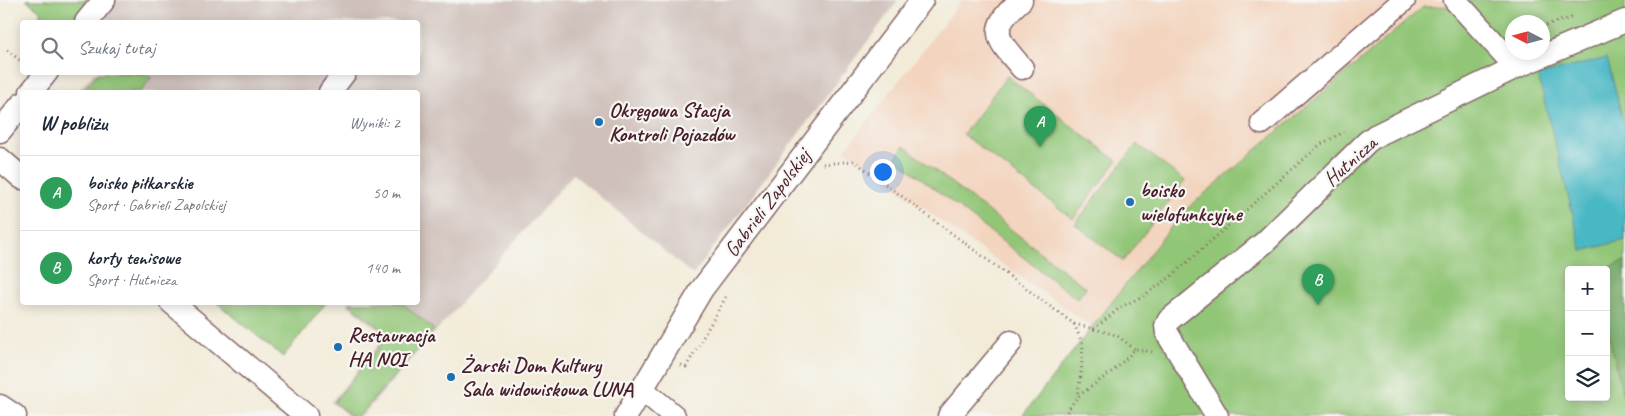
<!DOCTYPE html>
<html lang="pl">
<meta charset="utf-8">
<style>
body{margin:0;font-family:Caveat,sans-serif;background:#f6f6f7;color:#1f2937}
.controls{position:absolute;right:15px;bottom:15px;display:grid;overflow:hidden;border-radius:5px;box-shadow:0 2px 12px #0003}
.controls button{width:45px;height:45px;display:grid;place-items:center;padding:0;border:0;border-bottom:1px solid #e0e1e3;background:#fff;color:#1f2937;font:25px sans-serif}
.compass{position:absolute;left:1505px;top:15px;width:45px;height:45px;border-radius:50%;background:#fff;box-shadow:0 2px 12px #0003;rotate:276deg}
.you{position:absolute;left:882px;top:171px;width:18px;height:18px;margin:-12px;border:4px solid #fff;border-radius:50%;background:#1a73e8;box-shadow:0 0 0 8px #1a73e833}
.badge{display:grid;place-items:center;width:32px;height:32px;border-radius:50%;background:#1f6fb2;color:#fff;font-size:16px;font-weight:700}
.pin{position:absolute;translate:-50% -41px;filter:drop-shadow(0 1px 2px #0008)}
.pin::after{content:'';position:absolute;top:26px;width:18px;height:15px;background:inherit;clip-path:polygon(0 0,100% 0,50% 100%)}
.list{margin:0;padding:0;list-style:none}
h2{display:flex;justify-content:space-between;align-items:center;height:65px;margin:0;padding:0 20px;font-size:21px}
h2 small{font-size:16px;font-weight:400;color:#747a83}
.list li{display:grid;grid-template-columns:32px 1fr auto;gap:15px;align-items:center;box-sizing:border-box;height:75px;padding:0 20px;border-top:1px solid #e0e1e3}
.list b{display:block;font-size:19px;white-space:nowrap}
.list p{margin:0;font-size:16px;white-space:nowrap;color:#747a83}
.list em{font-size:16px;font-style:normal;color:#747a83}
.icon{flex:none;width:28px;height:28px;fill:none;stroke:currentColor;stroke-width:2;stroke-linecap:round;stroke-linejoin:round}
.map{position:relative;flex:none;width:1625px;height:416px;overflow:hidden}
.search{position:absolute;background:#fff;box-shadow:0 2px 12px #0003;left:20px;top:20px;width:400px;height:55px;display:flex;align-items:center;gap:12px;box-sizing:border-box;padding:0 18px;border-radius:5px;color:#747a83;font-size:19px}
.panel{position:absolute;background:#fff;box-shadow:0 2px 12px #0003;left:20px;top:90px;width:400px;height:215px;border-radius:5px}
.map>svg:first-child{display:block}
.built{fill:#f3d4be}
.industrial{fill:#cfc0ba}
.green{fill:#92c677;stroke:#6e7251;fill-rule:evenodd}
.forest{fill:#75ab68;stroke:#60654a}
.water{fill:#4ab8c5;stroke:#4a6c78}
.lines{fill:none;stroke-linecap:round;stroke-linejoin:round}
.minor-casing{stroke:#856668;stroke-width:25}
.path{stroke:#856668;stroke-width:3;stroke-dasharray:1 4;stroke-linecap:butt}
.minor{stroke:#fff;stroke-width:22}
.poi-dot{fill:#1f6fb2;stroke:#f6f6f2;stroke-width:2}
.labels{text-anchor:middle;stroke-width:4.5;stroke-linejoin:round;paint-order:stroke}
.poi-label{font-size:21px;font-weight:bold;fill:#4a1f2b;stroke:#f6f6f2;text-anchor:start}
.street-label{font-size:21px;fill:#4a1f2b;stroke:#f6f6f2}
</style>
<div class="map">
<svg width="1625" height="416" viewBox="0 0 1625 416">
<rect width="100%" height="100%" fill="#f6f6f2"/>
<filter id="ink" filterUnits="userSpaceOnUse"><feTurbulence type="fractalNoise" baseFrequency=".02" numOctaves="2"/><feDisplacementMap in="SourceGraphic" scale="10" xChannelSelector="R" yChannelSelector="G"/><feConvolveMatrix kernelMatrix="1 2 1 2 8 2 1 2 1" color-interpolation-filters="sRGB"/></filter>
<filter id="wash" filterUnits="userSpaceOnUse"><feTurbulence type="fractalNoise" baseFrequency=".0096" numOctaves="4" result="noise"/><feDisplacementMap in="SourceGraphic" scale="20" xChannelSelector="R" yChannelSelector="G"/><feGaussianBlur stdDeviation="1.12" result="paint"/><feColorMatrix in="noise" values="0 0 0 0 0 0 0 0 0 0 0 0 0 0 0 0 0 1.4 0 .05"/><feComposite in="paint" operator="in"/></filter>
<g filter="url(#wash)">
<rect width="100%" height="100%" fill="#f2ebd8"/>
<!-- built -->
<path class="built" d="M962 0H1456L1450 6 1423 7 1182 213 1092 326 964 238 845 150Z"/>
<!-- industrial -->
<path class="industrial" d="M108 0H897V2L693 275 573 174 362 416H348L331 402 386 336 345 303 418 302V92H77L94 73 418 72V22H108L105 5Z"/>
<!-- green -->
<g class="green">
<path d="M26 0H96L79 22H34L42 12Z"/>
<path d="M1456 0H1625V416H1022L1182 213 1423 7 1450 6ZM1512 22H1542V52H1512ZM1569 270H1606V397H1569Z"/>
<path d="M98 73H143L151 78 140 92H97L91 87 86 92H82Z"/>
<path d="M1007 76 1117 161 1073 219 963 134Z"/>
<path d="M1137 144 1185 181 1123 261 1075 224Z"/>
<path d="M904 146 1086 288 1077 299 895 158Z"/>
<path d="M389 302 392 304 393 303H402L434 330 359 416H351L334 402 389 335 349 303Z"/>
<path d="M217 303H326L283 357Z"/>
</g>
<!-- forest -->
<path class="forest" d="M1625 261V403L1606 324V270H1603Z"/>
<!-- water -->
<path class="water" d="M1607 58 1625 128V240L1582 251 1538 75Z"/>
</g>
<g filter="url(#ink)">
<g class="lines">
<defs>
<g id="minor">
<path d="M1021 0C987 30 996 38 1022 68"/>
<path d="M1455 0 1516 67"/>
<path d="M86 22 104 0"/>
<path d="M31 92 47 72"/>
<path d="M330 92 345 72"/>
<path d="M1262 123 1404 0"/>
<path d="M0 131 22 104"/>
<path d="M0 159 22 178"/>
<path d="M171 302 306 416"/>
<path d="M643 390 674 416"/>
<path d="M0 406 15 416"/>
<path d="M626 416 702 289 922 0"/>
<path d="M949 416 1011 342"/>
<path d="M1217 416 1167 333 1166 326 1169 320 1265 242 1367 142 1375 136 1516 67 1625 21"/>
</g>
</defs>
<!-- minor casing -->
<use href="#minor" class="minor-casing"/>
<!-- path -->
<g class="path">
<path d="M1542 28 1552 23 1571 18"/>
<path d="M7 50 22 62"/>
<path d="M823 164 854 161 1074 324 1094 329 1121 307 1145 295 1169 278 1321 144 1344 132"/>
<path d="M1074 324 1083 345 1081 374 1077 397"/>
<path d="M1094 329 1116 335 1135 349"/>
<path d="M681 365 686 367 727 295"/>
<path d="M1064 416 1077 397 1117 368 1135 349 1153 352"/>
</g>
<!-- minor -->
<use href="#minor" class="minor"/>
</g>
</g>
<!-- markers -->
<g class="poi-dot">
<circle cx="599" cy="122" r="5"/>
<circle cx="1130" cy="202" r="5"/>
<circle cx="338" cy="347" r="5"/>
<circle cx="451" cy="377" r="5"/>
</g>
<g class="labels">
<!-- poi labels -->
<g class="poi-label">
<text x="609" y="117">Okręgowa Stacja<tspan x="609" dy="24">Kontroli Pojazdów</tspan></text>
<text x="1140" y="197">boisko<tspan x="1140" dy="24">wielofunkcyjne</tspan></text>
<text x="348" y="342">Restauracja<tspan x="348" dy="24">HA NOI</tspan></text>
<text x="461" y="372">Żarski Dom Kultury<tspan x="461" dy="24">Sala widowiskowa LUNA</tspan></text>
</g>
<!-- street labels -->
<g class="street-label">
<text transform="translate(1350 161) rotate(-42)" y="7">Hutnicza</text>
<text transform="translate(767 203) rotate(-53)" y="7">Gabrieli Zapolskiej</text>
</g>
</g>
</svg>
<div class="controls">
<button>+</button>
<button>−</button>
<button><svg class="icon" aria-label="layers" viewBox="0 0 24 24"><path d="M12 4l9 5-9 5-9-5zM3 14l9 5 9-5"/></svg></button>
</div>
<svg class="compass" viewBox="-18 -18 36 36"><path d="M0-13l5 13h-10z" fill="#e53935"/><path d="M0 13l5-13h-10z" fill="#747a83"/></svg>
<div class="you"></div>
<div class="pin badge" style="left:1040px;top:147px;background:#2e9e5b">A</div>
<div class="pin badge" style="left:1318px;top:305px;background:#2e9e5b">B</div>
<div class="search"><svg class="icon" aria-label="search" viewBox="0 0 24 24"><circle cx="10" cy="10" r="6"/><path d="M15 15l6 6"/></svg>Szukaj tutaj</div>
<section class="panel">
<h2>W pobliżu<small>Wyniki: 2</small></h2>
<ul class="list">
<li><span class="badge" style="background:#2e9e5b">A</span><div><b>boisko piłkarskie</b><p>Sport · Gabrieli Zapolskiej</p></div><em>50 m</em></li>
<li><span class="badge" style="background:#2e9e5b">B</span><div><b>korty tenisowe</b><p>Sport · Hutnicza</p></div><em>140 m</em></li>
</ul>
</section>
</div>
